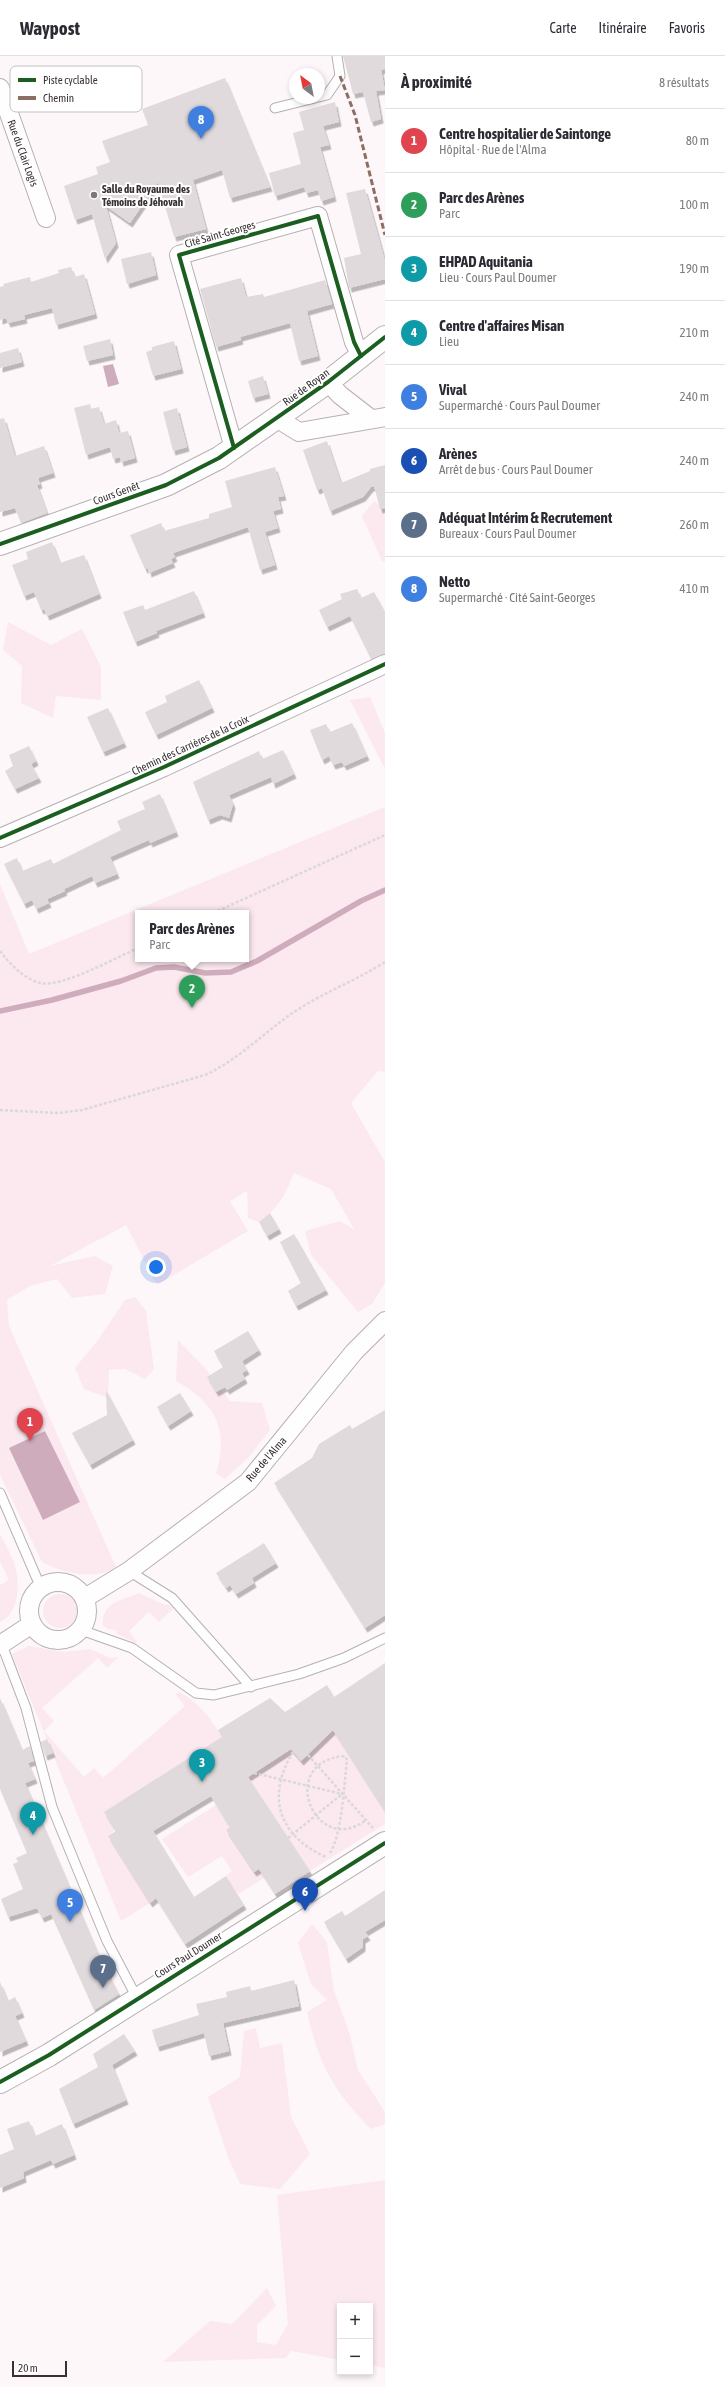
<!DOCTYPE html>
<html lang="fr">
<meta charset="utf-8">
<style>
body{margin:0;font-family:"Asap Condensed",sans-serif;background:#f2f2f3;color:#2b2b33}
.controls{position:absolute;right:12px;bottom:12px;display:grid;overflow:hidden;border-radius:0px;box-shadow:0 2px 6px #0003}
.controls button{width:36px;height:36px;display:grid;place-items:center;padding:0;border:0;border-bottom:1px solid #e1e1e2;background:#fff;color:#2b2b33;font:20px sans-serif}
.compass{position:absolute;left:289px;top:12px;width:36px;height:36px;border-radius:50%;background:#fff;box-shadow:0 2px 6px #0003;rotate:328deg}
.scale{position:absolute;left:12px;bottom:10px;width:55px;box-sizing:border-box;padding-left:4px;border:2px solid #393034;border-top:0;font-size:11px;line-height:14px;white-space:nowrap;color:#393034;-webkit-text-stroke:3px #fff;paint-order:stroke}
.you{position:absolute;left:156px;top:1211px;width:14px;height:14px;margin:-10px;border:3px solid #fff;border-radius:50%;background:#1a73e8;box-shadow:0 0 0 6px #1a73e833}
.badge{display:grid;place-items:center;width:26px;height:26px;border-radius:50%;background:#111827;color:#fff;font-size:13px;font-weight:700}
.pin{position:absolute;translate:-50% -33px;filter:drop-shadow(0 1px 2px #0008)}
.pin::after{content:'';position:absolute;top:21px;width:14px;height:12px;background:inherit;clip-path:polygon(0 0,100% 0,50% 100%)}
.popup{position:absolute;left:135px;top:854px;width:114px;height:52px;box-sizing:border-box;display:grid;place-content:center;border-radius:0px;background:#fff;filter:drop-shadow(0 1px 3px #0005);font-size:13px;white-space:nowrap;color:#7c7c81}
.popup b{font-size:15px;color:#2b2b33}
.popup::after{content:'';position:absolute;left:50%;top:100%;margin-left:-8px;border:8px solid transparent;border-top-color:#fff}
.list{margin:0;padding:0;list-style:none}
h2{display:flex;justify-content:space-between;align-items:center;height:52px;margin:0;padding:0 16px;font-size:17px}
h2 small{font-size:13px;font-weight:400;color:#7c7c81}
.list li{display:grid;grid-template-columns:26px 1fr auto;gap:12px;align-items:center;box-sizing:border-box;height:64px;padding:0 16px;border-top:1px solid #e1e1e2}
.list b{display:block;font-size:15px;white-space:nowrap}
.list p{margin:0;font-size:13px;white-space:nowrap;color:#7c7c81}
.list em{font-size:13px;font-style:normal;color:#7c7c81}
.map{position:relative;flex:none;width:385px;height:2331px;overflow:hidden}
header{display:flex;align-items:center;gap:24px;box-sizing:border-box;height:56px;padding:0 20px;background:#fff;border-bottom:1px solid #e1e1e2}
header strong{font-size:19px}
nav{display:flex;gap:22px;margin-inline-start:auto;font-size:14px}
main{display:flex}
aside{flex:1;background:#fff}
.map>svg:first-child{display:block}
.green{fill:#fce9f0;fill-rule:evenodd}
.water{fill:#cfacbb}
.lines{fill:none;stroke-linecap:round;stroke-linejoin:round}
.stream{stroke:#cfacbb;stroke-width:5.5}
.building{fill:#e1dadc;filter:url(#shadow)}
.service-casing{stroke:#b7b0b3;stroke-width:11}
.minor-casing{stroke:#b7b0b3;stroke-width:20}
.tertiary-casing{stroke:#b7b0b3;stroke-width:24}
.secondary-casing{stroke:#b7b0b3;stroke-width:24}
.path{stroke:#dbd8d9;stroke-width:2.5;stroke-dasharray:3 2;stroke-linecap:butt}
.service{stroke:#fffefe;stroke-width:9}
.minor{stroke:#fffefe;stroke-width:18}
.tertiary{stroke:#fffefe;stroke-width:22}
.secondary{stroke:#fffefe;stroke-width:22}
.quiet{stroke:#8d6e63;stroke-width:3;stroke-dasharray:6 3;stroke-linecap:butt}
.cycleway-casing{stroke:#fff;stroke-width:6}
.cycleway{stroke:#1b5e20;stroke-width:4}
.poi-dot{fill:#7e7679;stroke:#fff;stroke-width:1.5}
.labels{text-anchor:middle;stroke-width:4;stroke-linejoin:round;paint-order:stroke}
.street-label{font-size:11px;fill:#393034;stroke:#fff}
.poi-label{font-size:11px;font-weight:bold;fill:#393034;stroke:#fff;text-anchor:start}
.key{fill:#fff;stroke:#c4c1c2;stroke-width:1}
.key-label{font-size:11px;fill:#393034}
</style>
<header>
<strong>Waypost</strong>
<nav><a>Carte</a><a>Itinéraire</a><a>Favoris</a></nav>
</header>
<main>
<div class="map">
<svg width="385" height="2331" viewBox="0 0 385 2331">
<defs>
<filter id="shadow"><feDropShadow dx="2.5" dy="4.5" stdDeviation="0" flood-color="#0004"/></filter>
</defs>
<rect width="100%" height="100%" fill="#fdf7f9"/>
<!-- green -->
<g class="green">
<path d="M374 445 385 453V506L382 505 362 460Z"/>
<path d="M8 566 51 589 82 573 101 611V644L56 640 53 662 21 647 22 610 3 594Z"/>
<path d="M370 641 385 677V713L350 644Z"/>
<path d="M385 751V1016L378 1015 351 1047 385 1106V1227L372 1248 358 1256 311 1199 305 1175 340 1165 354 1173 331 1133 294 1117C285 1140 280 1150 259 1166L248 1162 247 1135 230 1145 248 1175 157 1229 126 1169 50 1210 95 1200 113 1210 105 1238 72 1242 57 1223 30 1230 7 1244 9 1270 116 1511C97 1525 61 1517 42 1506L0 1419V828L29 898ZM138 857H246V903H138Z"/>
<path d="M135 1241 146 1255 154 1313 145 1323 125 1313 109 1314 108 1342 84 1333 75 1312 98 1284 125 1244Z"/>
<path d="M178 1284 205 1312 230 1345 262 1347 270 1374 249 1401 225 1423 216 1417C230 1373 214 1346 176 1325Z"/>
<path d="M0 1478C6 1490 16 1506 17 1519 19 1537 17 1558 0 1566V1529L9 1524 0 1506Z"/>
<path d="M139 1537 165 1549 168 1548 173 1553 159 1566 149 1556 129 1575 137 1586 136 1587 117 1578 116 1574 108 1573 103 1570C101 1546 121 1545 139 1537Z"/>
<circle cx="60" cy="1555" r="17"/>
<path d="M29 1590 63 1596 90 1593 111 1602 118 1601 107 1612 98 1602 42 1652 54 1665 44 1675 84 1721 94 1712 103 1722 185 1650 176 1639 179 1636C200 1647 210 1662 222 1681L108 1780 150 1847 121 1865 12 1598Z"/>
<path d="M329 1669 385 1755V1768L310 1815 248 1721 291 1693 301 1705 315 1692 307 1683Z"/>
<path d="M216 1749 230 1771 226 1774 247 1806 259 1813 264 1822 238 1838 226 1820 232 1815 222 1800 188 1821 162 1783Z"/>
<path d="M312 1868 327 1886 334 1935 350 1979 358 2014 385 2056V2068L371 2073C333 2035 319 2008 307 1956L327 1944 311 1928 298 1887Z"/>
<path d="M256 1972 260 1992 282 1987 291 2061 310 2098 280 2133 240 2128 228 2101 208 2041 240 2021 244 1975Z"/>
<path d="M385 2124V2312L370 2309V2250H340V2304L291 2295 286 2302 163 2306 210 2265 232 2268 267 2232 276 2250 257 2269V2286L276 2289 288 2268 277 2139Z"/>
</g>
<!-- water -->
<g class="water">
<path d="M113 308 119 328 108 331 103 310Z"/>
<path d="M45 1375 80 1446 43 1464 9 1392Z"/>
</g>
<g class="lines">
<!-- stream -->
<path class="stream" d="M0 955 52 944 121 925 156 912 174 911 205 917 231 916 257 905 361 845 385 834"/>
</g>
<!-- building -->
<g class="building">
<path d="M343 0H385V13L381 14 385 34 376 35 381 63 371 66 363 36 353 38Z"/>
<path d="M40 15 43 24 57 20 61 33 30 45 22 22Z"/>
<path d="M225 22 270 131 230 142 222 114 193 124 206 173 174 181 158 126 130 167 106 150 116 187 105 203 92 158 75 164 64 130 98 118 96 111 110 106 102 85 148 69 142 53Z"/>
<path d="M335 46 339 66 323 70 329 89 320 91 334 141 321 145 318 134 306 137 304 131 275 140 269 117 301 108 293 77 304 74 299 56Z"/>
<path d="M365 133 385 205V223L349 232 344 202 361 198 346 137Z"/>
<path d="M151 196 156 219 127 228 121 203Z"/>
<path d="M71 211 75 221 84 218 95 258 56 269 52 252 24 259 25 263 8 267 6 262 0 264V231L4 230 3 228 30 221 31 226 59 217 58 214Z"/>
<path d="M241 222 246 241 263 238 264 241 325 224 332 248 307 255 318 300 299 305 290 267 240 281 241 284 216 291 200 233Z"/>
<path d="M110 283 113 299 87 305 83 290Z"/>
<path d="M174 285 181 313 153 320 146 296 152 294V291Z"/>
<path d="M18 292 22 306 0 312V297Z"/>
<path d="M263 320 268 338 253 342 248 325Z"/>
<path d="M90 348 91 353 99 351 104 368 116 364 119 377 128 375 135 402 121 406 120 401 113 403 110 391 86 399 74 352Z"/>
<path d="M177 352 187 391 173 395 163 356Z"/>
<path d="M4 362 15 400 44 390 53 417 38 422 40 428 37 429 47 457 21 467 15 452 0 456V363Z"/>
<path d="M327 385 341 427 370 415V413L385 409V452L380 453 374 430 371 431 363 441 330 455 322 432 317 434 303 394Z"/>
<path d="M275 411 284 440 278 441 281 453 273 455 278 472 265 476 275 509 260 514 248 471 173 497 175 501 171 503 173 507 149 517 148 512 145 513 130 479 161 467 164 475 209 462V458L232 451 225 425Z"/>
<path d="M52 486 60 507 84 499 99 538 47 560 44 553 41 554 34 536 24 540 12 509 28 503 26 496Z"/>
<path d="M357 533 361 542 374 536 385 556V598L371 603 350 560 327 571 319 554 342 543 340 538Z"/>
<path d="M194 535 203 557 156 575 157 577 135 586 123 556 143 549 145 554Z"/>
<path d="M199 624 212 652 156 679 145 656 167 646 165 640Z"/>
<path d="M108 652 124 687 103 696 87 661Z"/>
<path d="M352 667 367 700 344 710 342 706 333 709 329 700 322 704 310 674 326 668 330 676Z"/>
<path d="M29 690 36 705 31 708 39 722 15 733 5 715 13 710 9 699Z"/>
<path d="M283 694 294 718 273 728 271 721 229 739 233 748 229 762 220 759 208 764 193 726 259 695 262 703Z"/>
<path d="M160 738 176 776 150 787 149 784 110 801 117 818 95 827 92 820 64 833 65 835 47 843 49 847 36 853 32 844 24 848 4 808 17 802 22 815 51 803 53 808 121 774 117 765 145 753 142 746Z"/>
<path d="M270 1157 279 1173 267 1180 259 1166Z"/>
<path d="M294 1178 326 1234 296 1250 288 1235 301 1227 280 1186Z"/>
<path d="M248 1275 259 1294 242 1305 247 1314 242 1317 245 1323 227 1334 225 1331 216 1336 207 1321 223 1311 214 1295Z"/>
<path d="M106 1334 133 1384 90 1409 72 1377 107 1359Z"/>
<path d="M180 1337 191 1355 168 1370 157 1351Z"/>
<path d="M385 1354V1559L365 1572 274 1427 312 1402 319 1388 350 1369 352 1373Z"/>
<path d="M264 1487 276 1507 252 1522 254 1527 236 1538 230 1529 226 1532 216 1517Z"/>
<path d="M385 1607V1755L333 1674 301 1705 291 1693 248 1721 310 1815 275 1838 259 1813 254 1816 226 1774 230 1771 211 1740 153 1775 194 1841 226 1820 244 1849 185 1888 156 1842 150 1847 108 1780 116 1775 104 1756 222 1681 218 1674 270 1642 285 1656 327 1629 334 1641Z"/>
<path d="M0 1642 22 1694 30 1690 34 1705 28 1707 35 1723 25 1727 100 1902 119 1938 94 1954 51 1858 42 1862 37 1852 8 1861 1 1843 23 1833 13 1808 18 1806 16 1802 27 1797 0 1733Z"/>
<path d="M47 1683 53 1697 45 1700 41 1686Z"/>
<path d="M385 1834V1864L365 1876 368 1880 363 1883V1891L346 1903 324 1866 342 1855 345 1860Z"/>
<path d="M294 1924 299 1950 223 1967 229 1995 209 2000 204 1977 157 1991 152 1974 199 1959 196 1948 227 1941 226 1936 250 1930 251 1935Z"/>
<path d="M0 1926 8 1945 15 1941 22 1957 15 1960 26 1985 0 1996Z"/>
<path d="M124 1978 135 1995 112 2009 126 2044 73 2068 59 2033 98 2011 93 1998Z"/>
<path d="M29 2065 35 2080 62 2068 74 2099 53 2108 51 2104 23 2116 24 2122 0 2132V2099L14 2093 7 2073Z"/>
</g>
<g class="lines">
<defs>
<g id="service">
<path d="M319 41 327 39 340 20 337 0"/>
<path d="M275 52 315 42"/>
<path d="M0 1437 41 1532"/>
<path d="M129 1515 172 1542 251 1631"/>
<path d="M81 1574 132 1592 196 1637 214 1639 299 1618 344 1602 385 1582"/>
<path d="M2 1589 26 1652 52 1751 107 1885 137 1942"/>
</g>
<g id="minor">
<path d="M0 32 46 162"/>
<path d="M328 326 340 339 371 363"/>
<path d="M278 363 299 376 385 361"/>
<path d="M234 392 179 199 318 160 354 286 361 300"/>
<path d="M0 782 164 711 385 608"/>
<circle cx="58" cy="1555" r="29"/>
<path d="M85 1542 129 1515 248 1426 354 1296 385 1265"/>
<path d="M0 1589 32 1568"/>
</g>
<path id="tertiary" d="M0 2026 49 1999 385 1787"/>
<path id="secondary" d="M0 488 166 429 219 402 328 326 385 281"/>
</defs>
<!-- service casing -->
<use href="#service" class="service-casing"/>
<!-- minor casing -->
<use href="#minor" class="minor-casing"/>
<!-- tertiary casing -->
<use href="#tertiary" class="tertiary-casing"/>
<!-- secondary casing -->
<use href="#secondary" class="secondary-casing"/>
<!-- path -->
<g class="path">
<path d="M213 857 385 779"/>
<path d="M0 895C11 909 23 922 40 927 62 932 117 901 138 892"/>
<path d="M0 1054 58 1057 82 1054 205 1019C240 1003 265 975 297 954 325 936 357 924 385 906"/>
<path d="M293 1696C266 1740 278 1780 326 1801"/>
<path d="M308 1699 373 1772"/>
<path d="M254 1717 342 1738"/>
<path d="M288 1782 342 1738"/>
<path d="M330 1797C342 1778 344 1729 347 1704L345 1700C275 1705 315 1803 366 1764"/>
</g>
<!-- service -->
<use href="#service" class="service"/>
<!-- minor -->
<use href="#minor" class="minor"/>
<!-- tertiary -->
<use href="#tertiary" class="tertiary"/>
<!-- secondary -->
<use href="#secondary" class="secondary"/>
<!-- quiet -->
<path class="quiet" d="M340 20 355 59 385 179"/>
<defs>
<g id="cycleway">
<path d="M234 392 179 199 318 160 354 286 361 300"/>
<path d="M0 488 166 429 219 402 328 326 385 281"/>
<path d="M0 782 164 711 385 608"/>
<path d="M0 2026 49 1999 385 1787"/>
</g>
</defs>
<!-- cycleway casing -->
<use href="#cycleway" class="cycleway-casing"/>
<!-- cycleway -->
<use href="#cycleway" class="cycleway"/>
</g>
<!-- markers -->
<circle class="poi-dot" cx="94" cy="139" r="4"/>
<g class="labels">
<!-- street labels -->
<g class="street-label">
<text transform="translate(23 97) rotate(70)" y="4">Rue du Clair Logis</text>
<text transform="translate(220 178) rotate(-16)" y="4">Cité Saint-Georges</text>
<text transform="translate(306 331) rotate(-36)" y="4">Rue de Royan</text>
<text transform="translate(116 437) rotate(-20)" y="4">Cours Genêt</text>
<text transform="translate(190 689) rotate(-25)" y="4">Chemin des Carrières de la Croix</text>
<text transform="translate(266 1403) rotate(-49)" y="4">Rue de l'Alma</text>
<text transform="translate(188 1899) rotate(-32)" y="4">Cours Paul Doumer</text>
</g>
<!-- poi labels -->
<g class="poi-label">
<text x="102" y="137">Salle du Royaume des<tspan x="102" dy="13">Témoins de Jéhovah</tspan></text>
</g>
</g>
<!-- legend -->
<rect x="10" y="10" width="132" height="46" rx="6" class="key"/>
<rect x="18" y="22" width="18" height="4" fill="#1b5e20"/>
<rect x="18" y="40" width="18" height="4" fill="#8d6e63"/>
<g class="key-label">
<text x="43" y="28">Piste cyclable</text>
<text x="43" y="46">Chemin</text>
</g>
</svg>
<div class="controls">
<button>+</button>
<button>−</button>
</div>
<svg class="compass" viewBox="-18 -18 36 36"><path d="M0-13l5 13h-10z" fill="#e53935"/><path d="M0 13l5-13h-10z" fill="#7c7c81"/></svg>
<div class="scale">20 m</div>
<div class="you"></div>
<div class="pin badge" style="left:30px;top:1385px;background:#e0444e">1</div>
<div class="pin badge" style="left:192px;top:952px;background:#2e9e5b">2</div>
<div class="popup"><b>Parc des Arènes</b>Parc</div>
<div class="pin badge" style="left:202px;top:1726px;background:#0f9aa8">3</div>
<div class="pin badge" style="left:33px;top:1779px;background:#0f9aa8">4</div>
<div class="pin badge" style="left:70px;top:1866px;background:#3f7fe0">5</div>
<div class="pin badge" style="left:305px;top:1855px;background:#1a4fb4">6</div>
<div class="pin badge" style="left:103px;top:1932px;background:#5c6f8a">7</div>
<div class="pin badge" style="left:201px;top:83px;background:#3f7fe0">8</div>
</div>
<aside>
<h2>À proximité<small>8 résultats</small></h2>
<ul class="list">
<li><span class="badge" style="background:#e0444e">1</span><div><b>Centre hospitalier de Saintonge</b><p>Hôpital · Rue de l'Alma</p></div><em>80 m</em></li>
<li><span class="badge" style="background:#2e9e5b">2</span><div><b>Parc des Arènes</b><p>Parc</p></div><em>100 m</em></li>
<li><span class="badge" style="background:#0f9aa8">3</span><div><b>EHPAD Aquitania</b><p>Lieu · Cours Paul Doumer</p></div><em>190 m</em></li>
<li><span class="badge" style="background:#0f9aa8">4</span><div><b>Centre d'affaires Misan</b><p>Lieu</p></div><em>210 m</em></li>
<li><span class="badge" style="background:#3f7fe0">5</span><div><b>Vival</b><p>Supermarché · Cours Paul Doumer</p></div><em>240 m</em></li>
<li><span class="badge" style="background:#1a4fb4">6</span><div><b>Arènes</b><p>Arrêt de bus · Cours Paul Doumer</p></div><em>240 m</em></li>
<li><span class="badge" style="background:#5c6f8a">7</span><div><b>Adéquat Intérim &amp; Recrutement</b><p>Bureaux · Cours Paul Doumer</p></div><em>260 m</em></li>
<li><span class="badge" style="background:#3f7fe0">8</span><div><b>Netto</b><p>Supermarché · Cité Saint-Georges</p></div><em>410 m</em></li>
</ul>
</aside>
</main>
